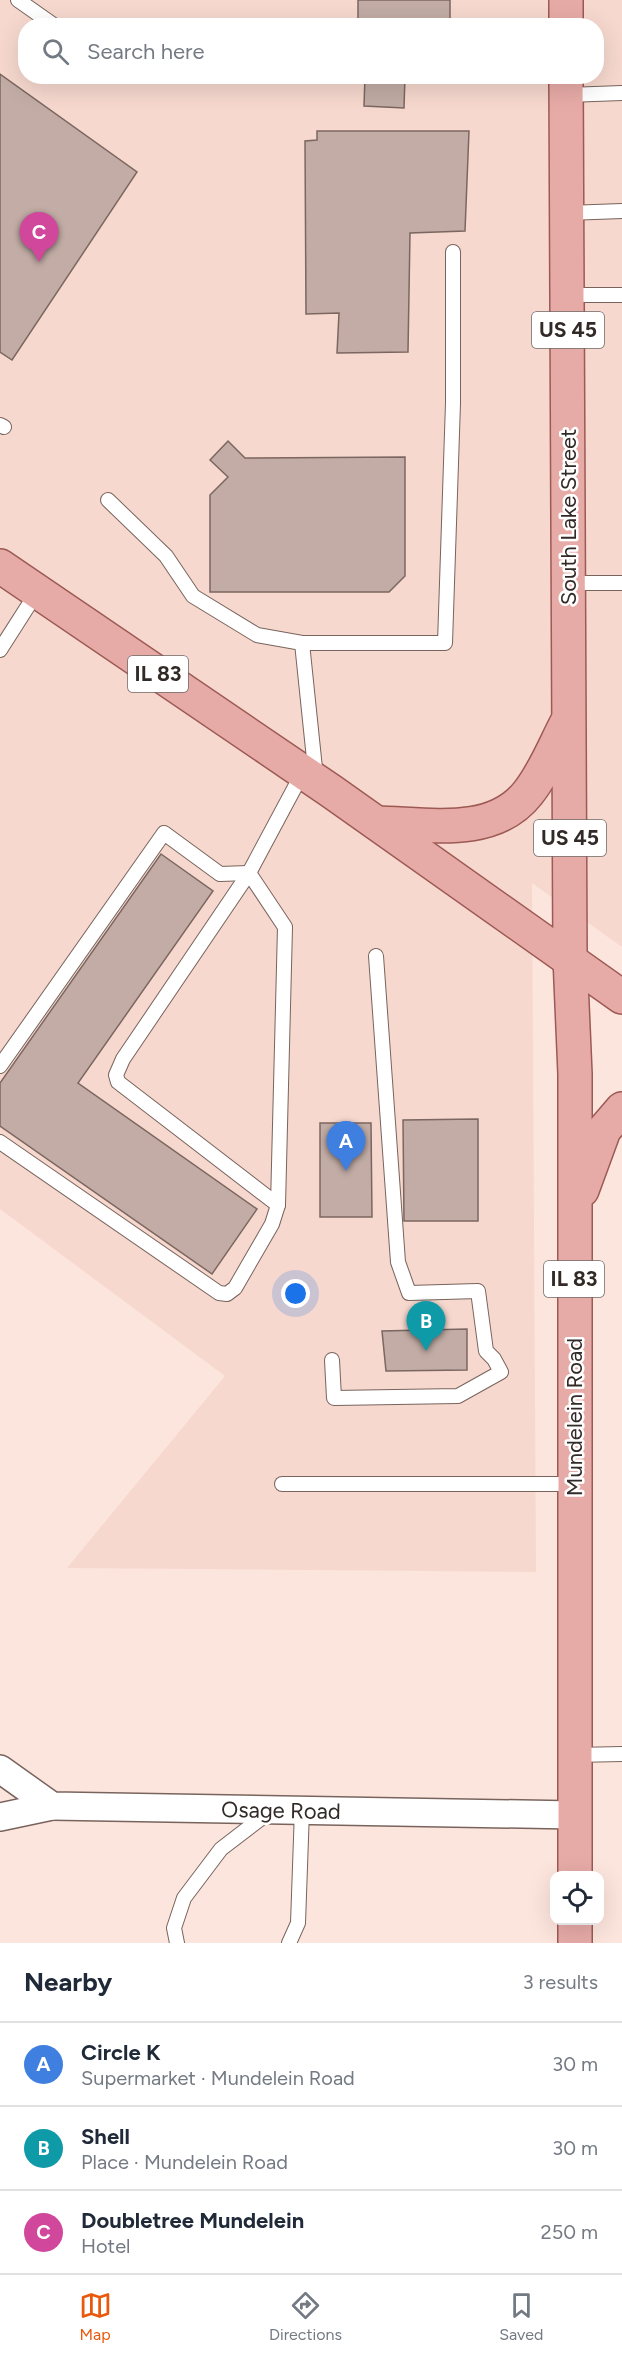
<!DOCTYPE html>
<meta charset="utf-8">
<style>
body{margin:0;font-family:Figtree,sans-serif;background:#f6f6f7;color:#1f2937}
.controls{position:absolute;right:18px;bottom:18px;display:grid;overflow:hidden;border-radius:12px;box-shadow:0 6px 24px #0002}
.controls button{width:54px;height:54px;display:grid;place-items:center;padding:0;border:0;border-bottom:2px solid #e0e1e3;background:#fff;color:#1f2937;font:30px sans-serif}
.you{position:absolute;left:296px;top:1294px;width:21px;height:21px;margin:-15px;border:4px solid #fff;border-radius:50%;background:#1a73e8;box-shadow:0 0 0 9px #1a73e833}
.badge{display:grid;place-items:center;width:39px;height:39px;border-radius:50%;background:#ea580c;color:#fff;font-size:20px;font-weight:700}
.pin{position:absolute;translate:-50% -50px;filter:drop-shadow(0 2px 3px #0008)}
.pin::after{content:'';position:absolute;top:32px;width:21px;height:18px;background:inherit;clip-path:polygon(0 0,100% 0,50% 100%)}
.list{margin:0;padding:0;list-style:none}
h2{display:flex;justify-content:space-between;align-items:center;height:78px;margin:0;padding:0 24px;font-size:26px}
h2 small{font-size:20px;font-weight:400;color:#747a83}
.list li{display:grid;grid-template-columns:39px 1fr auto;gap:18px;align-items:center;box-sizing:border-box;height:84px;padding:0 24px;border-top:2px solid #e0e1e3}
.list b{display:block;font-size:22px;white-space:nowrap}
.list p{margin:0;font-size:20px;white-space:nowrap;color:#747a83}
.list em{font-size:20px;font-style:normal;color:#747a83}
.icon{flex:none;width:33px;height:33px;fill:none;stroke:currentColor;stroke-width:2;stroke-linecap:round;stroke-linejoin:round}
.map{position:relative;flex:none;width:622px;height:1943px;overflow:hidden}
.search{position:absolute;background:#fff;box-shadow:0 6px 24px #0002;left:18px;right:18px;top:18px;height:66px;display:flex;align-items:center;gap:15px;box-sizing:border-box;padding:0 21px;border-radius:24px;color:#747a83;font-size:22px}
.sheet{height:330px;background:#fff}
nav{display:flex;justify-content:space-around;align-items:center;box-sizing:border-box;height:84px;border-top:2px solid #e0e1e3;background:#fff;font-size:16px;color:#747a83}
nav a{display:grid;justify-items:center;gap:3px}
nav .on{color:#ea580c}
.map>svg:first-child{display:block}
.built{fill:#f6d8ce;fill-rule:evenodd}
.building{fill:#c2aca5;stroke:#7b6760;stroke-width:1.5}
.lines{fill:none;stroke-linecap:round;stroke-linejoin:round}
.lane-casing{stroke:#78645d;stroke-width:16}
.street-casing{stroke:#78645d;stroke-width:30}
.primary-casing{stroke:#9d5954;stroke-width:36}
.lane{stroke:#fff;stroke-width:14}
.street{stroke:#fff;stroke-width:27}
.primary{stroke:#e7aba7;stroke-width:33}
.labels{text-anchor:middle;stroke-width:5;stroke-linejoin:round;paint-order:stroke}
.shield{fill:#fff;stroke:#706a68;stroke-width:1.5}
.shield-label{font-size:21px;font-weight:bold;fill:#322a27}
.street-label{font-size:22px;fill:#322a27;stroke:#fff}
</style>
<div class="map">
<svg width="622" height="1943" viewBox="0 0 622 1943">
<rect width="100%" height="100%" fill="#fce5dd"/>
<!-- built -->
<path class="built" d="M0 0H622V947L532 883 536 1572 67 1568 225 1376 0 1209ZM26 26H596V76H26Z"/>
<!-- building -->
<g class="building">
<rect x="358" y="0" width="92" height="26"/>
<path d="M0 74 137 172 12 360 0 352Z"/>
<path d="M365 76H405L404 108 364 106Z"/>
<path d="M317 131H469L465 231 410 233 408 352 337 353 339 313 306 314 305 141 317 140Z"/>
<path d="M228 441 245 458 405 457V576L389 592H210V495L228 477 210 460Z"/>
<path d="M161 854 213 891 78 1083 257 1209 212 1274 0 1126V1083Z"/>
<path d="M478 1119V1221H404L403 1120Z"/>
<path d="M320 1123H371L372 1217H320Z"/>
<path d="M467 1329V1370L386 1371 382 1331Z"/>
</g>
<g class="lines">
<defs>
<g id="lane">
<path d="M18 0 55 26"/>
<path d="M567 95 622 93"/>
<path d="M567 213 622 211"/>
<path d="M567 295H622"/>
<path d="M0 425 4 427"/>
<path d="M108 500 166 556 193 596 257 635 302 643H445L453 403V252"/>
<path d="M569 583H622"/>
<path d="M302 643 316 778"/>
<path d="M0 650 37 592"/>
<path d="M0 1066 164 833 220 874 249 873"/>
<path d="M0 1142 219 1293 227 1294 235 1288 272 1224 278 1205 285 927 249 873"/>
<path d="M278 1205 118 1082 116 1075 123 1059 249 873 303 772"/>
<path d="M332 1360 334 1398 458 1396 501 1372 494 1359 486 1351 478 1291 409 1293 398 1262 376 956"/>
<path d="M282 1484H574"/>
<path d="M575 1755 622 1754"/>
<path d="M177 1943 174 1928 184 1898 221 1849 268 1813"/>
<path d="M289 1943 298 1923 302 1810"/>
</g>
<g id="street">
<path d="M0 1769 52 1806 575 1815"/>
<path d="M0 1817 52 1806"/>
</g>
<g id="primary">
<path d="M566 0V26"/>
<path d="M566 76 570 958 575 1074V1876"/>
<path d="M0 566 331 791 622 997"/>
<path d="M377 823C427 824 493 838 528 793 544 773 554 747 566 724"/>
<path d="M582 1190 604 1130 622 1109"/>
<path d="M575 1920V1943"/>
</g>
</defs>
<!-- lane casing -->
<use href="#lane" class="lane-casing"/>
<!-- street casing -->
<use href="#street" class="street-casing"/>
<!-- primary casing -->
<use href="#primary" class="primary-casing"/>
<!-- lane -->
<use href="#lane" class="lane"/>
<!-- street -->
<use href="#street" class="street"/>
<!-- primary -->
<use href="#primary" class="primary"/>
</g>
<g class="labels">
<!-- shield labels -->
<g class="shield">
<rect x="532" y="312" width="72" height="36" rx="4.5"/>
<rect x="128" y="656" width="60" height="36" rx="4.5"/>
<rect x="534" y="820" width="72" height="36" rx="4.5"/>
<rect x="544" y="1261" width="60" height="36" rx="4.5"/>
</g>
<g class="shield-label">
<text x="568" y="337">US 45</text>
<text x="158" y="681">IL 83</text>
<text x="570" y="845">US 45</text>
<text x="574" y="1286">IL 83</text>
</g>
<!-- street labels -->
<g class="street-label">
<text transform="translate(568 517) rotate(-90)" y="8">South Lake Street</text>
<text transform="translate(574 1417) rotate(-90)" y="8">Mundelein Road</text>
<text transform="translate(281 1810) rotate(1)" y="8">Osage Road</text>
</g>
</g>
</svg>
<div class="controls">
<button><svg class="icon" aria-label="locate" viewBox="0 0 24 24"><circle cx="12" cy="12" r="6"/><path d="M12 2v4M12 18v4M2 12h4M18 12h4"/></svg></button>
</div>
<div class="you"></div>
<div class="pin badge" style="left:346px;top:1171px;background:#3f7fe0">A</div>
<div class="pin badge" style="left:426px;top:1351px;background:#0f9aa8">B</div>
<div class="pin badge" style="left:39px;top:262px;background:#d1479c">C</div>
<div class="search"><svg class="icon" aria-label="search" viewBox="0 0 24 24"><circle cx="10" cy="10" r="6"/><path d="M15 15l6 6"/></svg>Search here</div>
</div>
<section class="sheet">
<h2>Nearby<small>3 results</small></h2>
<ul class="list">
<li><span class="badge" style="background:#3f7fe0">A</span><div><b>Circle K</b><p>Supermarket · Mundelein Road</p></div><em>30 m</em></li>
<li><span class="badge" style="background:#0f9aa8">B</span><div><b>Shell</b><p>Place · Mundelein Road</p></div><em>30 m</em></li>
<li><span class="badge" style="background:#d1479c">C</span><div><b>Doubletree Mundelein</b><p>Hotel</p></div><em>250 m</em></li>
</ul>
</section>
<nav>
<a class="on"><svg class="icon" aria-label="map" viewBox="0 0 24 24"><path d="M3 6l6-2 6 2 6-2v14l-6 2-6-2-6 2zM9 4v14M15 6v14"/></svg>Map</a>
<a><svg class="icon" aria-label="directions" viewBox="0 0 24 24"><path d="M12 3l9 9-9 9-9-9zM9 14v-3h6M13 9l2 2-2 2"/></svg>Directions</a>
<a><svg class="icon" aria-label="saved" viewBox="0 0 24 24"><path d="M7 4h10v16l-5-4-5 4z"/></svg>Saved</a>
</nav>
